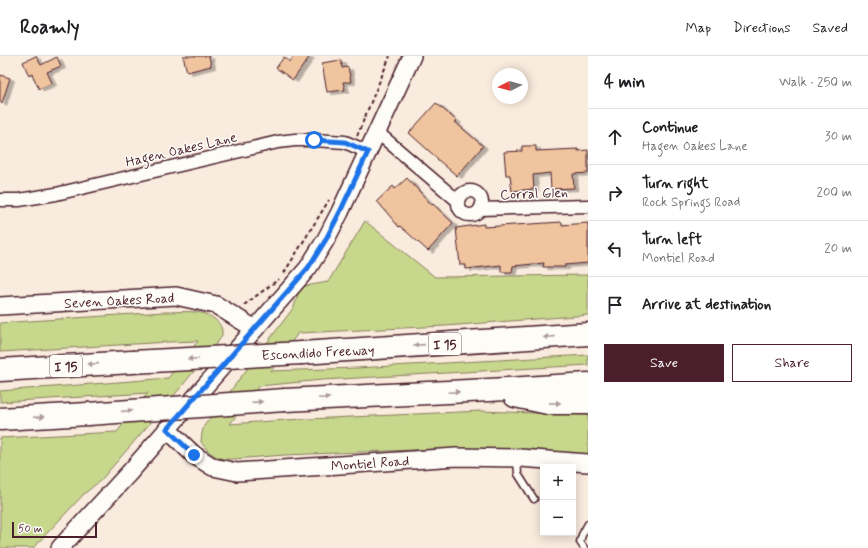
<!DOCTYPE html>
<meta charset="utf-8">
<style>
body{margin:0;font-family:Mynerve,sans-serif;background:#f6f6f6;color:#202124}
.controls{position:absolute;right:12px;bottom:12px;display:grid;overflow:hidden;border-radius:0px;box-shadow:0 2px 10px #0003}
.controls button{width:36px;height:36px;display:grid;place-items:center;padding:0;border:0;border-bottom:1px solid #e0e0e0;background:#fff;color:#202124;font:20px sans-serif}
.compass{position:absolute;left:492px;top:12px;width:36px;height:36px;border-radius:50%;background:#fff;box-shadow:0 2px 10px #0003;rotate:264deg}
.scale{position:absolute;left:12px;bottom:10px;width:85px;box-sizing:border-box;padding-left:4px;border:2px solid #4a1f2b;border-top:0;font-size:11px;line-height:14px;white-space:nowrap;color:#4a1f2b;-webkit-text-stroke:3px #fdfcf7;paint-order:stroke}
.stop{position:absolute;width:12px;height:12px;margin:-9px;border:3px solid #1a73e8;border-radius:50%;background:#fff}
.stop.end{background:#1a73e8;border-color:#fff;box-shadow:0 1px 4px #0008}
.list{margin:0;padding:0;list-style:none}
h2{display:flex;justify-content:space-between;align-items:center;height:52px;margin:0;padding:0 16px;font-size:17px}
h2 small{font-size:13px;font-weight:400;color:#757577}
.list li{display:grid;grid-template-columns:26px 1fr auto;gap:12px;align-items:center;box-sizing:border-box;height:56px;padding:0 16px;border-top:1px solid #e0e0e0}
.list b{display:block;font-size:15px;white-space:nowrap}
.list p{margin:0;font-size:13px;white-space:nowrap;color:#757577}
.list em{font-size:13px;font-style:normal;color:#757577}
.actions{display:flex;gap:8px;padding:12px 16px}
.actions a{flex:1;padding:9px 0;border:1px solid #4a1f2b;border-radius:0px;text-align:center;font-size:14px;color:#4a1f2b}
.actions .main{background:#4a1f2b;color:#fff}
.icon{flex:none;width:22px;height:22px;fill:none;stroke:currentColor;stroke-width:2;stroke-linecap:round;stroke-linejoin:round}
.map{position:relative;flex:none;width:588px;height:492px;overflow:hidden}
header{display:flex;align-items:center;gap:24px;box-sizing:border-box;height:56px;padding:0 20px;background:#fff;border-bottom:1px solid #e0e0e0}
header strong{font-size:19px}
nav{display:flex;gap:22px;margin-inline-start:auto;font-size:14px}
main{display:flex}
aside{flex:1;background:#fff}
.map>svg:first-child{display:block}
.green{fill:#c7d88d;stroke:#887c5c}
.building{fill:#f0c49f;stroke:#4a1f2b;filter:url(#shadow)}
.lines{fill:none;stroke-linecap:round;stroke-linejoin:round}
.lane-casing{stroke:#4a1f2b;stroke-width:9}
.street-casing{stroke:#4a1f2b;stroke-width:15}
.secondary-casing{stroke:#4a1f2b;stroke-width:20}
.highway-casing{stroke:#4a1f2b;stroke-width:25}
.path{stroke:#4a1f2b;stroke-width:2;stroke-dasharray:4 3;stroke-linecap:butt}
.lane{stroke:#fdfcf7;stroke-width:6}
.street{stroke:#fdfcf7;stroke-width:12}
.secondary{stroke:#fdfcf7;stroke-width:17}
.highway{stroke:#fdfcf7;stroke-width:22}
.highway-bridge-casing{stroke:#4a1f2b;stroke-width:25;stroke-linecap:butt}
.highway-bridge{stroke:#fdfcf7;stroke-width:22}
.oneway{fill:#ac999b}
.route{stroke:#1a73e8;stroke-width:5}
.labels{text-anchor:middle;stroke-width:3;stroke-linejoin:round;paint-order:stroke}
.shield{fill:#fdfcf7;stroke:#806168;stroke-width:1}
.shield-label{font-size:13px;font-weight:bold;fill:#4a1f2b}
.street-label{font-size:14px;fill:#4a1f2b;stroke:#fdfcf7}
</style>
<header>
<strong>Roamly</strong>
<nav><a>Map</a><a>Directions</a><a>Saved</a></nav>
</header>
<main>
<div class="map">
<svg width="588" height="492" viewBox="0 0 588 492">
<defs>
<filter id="shadow"><feDropShadow dx="4.5" dy="2.5" stdDeviation="0" flood-color="#0004"/></filter>
</defs>
<rect width="100%" height="100%" fill="#f9ebdd"/>
<filter id="ink" filterUnits="userSpaceOnUse"><feTurbulence type="fractalNoise" baseFrequency=".025" numOctaves="2"/><feDisplacementMap in="SourceGraphic" scale="8" xChannelSelector="R" yChannelSelector="G"/><feConvolveMatrix kernelMatrix="1 2 1 2 8 2 1 2 1" color-interpolation-filters="sRGB"/></filter>
<g filter="url(#ink)">
<!-- green -->
<g class="green">
<path d="M365 165 435 221 588 219V259L445 270 298 277 271 315 357 312 588 299V309L322 324 259 330 230 368 286 364 481 355 588 359V400L504 394 463 392 285 399 234 403H223L215 400 208 395 201 386 202 377 204 370 294 251 300 231 328 226Z"/>
<path d="M164 256C175 256 185 255 196 256 207 257 224 265 222 279 221 281 220 283 219 284L182 330 101 424 84 438 33 492H0V382L117 376 148 337 0 346V335L132 325 168 322 198 285 168 286 0 296V267Z"/>
</g>
<!-- building -->
<g class="building">
<path d="M36 0 41 9 57 1 61 10 47 16 52 27 39 33 32 18 29 20 23 6Z"/>
<path d="M183 0H209L211 10 187 16Z"/>
<path d="M294 0H310L293 24 276 12 284 1 290 6Z"/>
<path d="M341 4 342 12 348 11 351 26H343L345 34 327 36 322 7Z"/>
<path d="M0 19 10 22 2 47 0 46Z"/>
<path d="M436 47 457 65 455 66 483 90 457 120 437 103H438L409 77Z"/>
<path d="M522 90H536V95L578 93V95L588 94V117L573 118 574 132 551 133 550 117 533 119 534 133 512 135 510 119H506L504 96 522 95Z"/>
<path d="M407 122 432 149 433 148 453 167 428 195 400 170 399 171 377 145 393 130 395 133Z"/>
<path d="M562 166V169L588 167V207L565 209V211H543L544 207 513 210 512 216H501V209L466 213V209H460L456 172 484 168V171Z"/>
</g>
<g class="lines">
<defs>
<g id="lane">
<path d="M517 404 518 418 534 443"/>
<path d="M584 492 580 486 582 479 588 468"/>
</g>
<g id="street">
<path d="M377 76 458 145"/>
<circle cx="470" cy="147" r="12"/>
<path d="M0 144H19L56 138 278 86 295 84H314L345 86 368 96"/>
<path d="M480 153 588 150"/>
</g>
<g id="secondary">
<path d="M0 250 176 240 216 249 255 273"/>
<path d="M167 373 194 399 213 411 237 416 456 401 520 402 588 407"/>
<path d="M60 492 130 416 308 212 325 185 340 156 412 0"/>
</g>
<g id="highway">
<path d="M302 297 588 278"/>
<path d="M0 314 132 306"/>
<path d="M515 340 548 347H588"/>
<path d="M285 344 489 334 588 328"/>
<path d="M0 363 88 358"/>
</g>
</defs>
<!-- lane casing -->
<use href="#lane" class="lane-casing"/>
<!-- street casing -->
<use href="#street" class="street-casing"/>
<!-- secondary casing -->
<use href="#secondary" class="secondary-casing"/>
<!-- highway casing -->
<use href="#highway" class="highway-casing"/>
<!-- path -->
<g class="path">
<path d="M357 80 390 0"/>
<path d="M284 217 329 144"/>
<path d="M244 249 279 223"/>
</g>
<!-- lane -->
<use href="#lane" class="lane"/>
<!-- street -->
<use href="#street" class="street"/>
<!-- secondary -->
<use href="#secondary" class="secondary"/>
<!-- highway -->
<use href="#highway" class="highway"/>
<defs>
<g id="highway-bridge">
<path d="M132 306 302 297"/>
<path d="M88 358 285 344"/>
</g>
</defs>
<!-- highway-bridge casing -->
<use href="#highway-bridge" class="highway-bridge-casing"/>
<!-- highway-bridge -->
<use href="#highway-bridge" class="highway-bridge"/>
</g>
<!-- one-way arrows -->
<defs><path id="oneway-solid" d="M-6-.8H1V-3.2L6.5 0L1 3.2V.8H-6Z"/></defs>
<g class="oneway">
<use href="#oneway-solid" transform="translate(549 281) rotate(176)"/>
<use href="#oneway-solid" transform="translate(419 289) rotate(176)"/>
<use href="#oneway-solid" transform="translate(193 303) rotate(177)"/>
<use href="#oneway-solid" transform="translate(93 308) rotate(176)"/>
<use href="#oneway-solid" transform="translate(454 336) rotate(-3)"/>
<use href="#oneway-solid" transform="translate(324 342) rotate(-3)"/>
<use href="#oneway-solid" transform="translate(257 346) rotate(-4)"/>
<use href="#oneway-solid" transform="translate(555 347) rotate(1)"/>
<use href="#oneway-solid" transform="translate(127 355) rotate(-4)"/>
<use href="#oneway-solid" transform="translate(39 361) rotate(-3)"/>
</g>
</g>
<g class="lines" filter="url(#ink)">
<!-- route -->
<path class="route" d="M194 399 167 373 308 212 325 185 340 156 368 96 345 86 314 84"/>
</g>
<g class="labels">
<!-- shield labels -->
<g class="shield">
<rect x="429" y="277" width="32" height="22" rx="3"/>
<rect x="50" y="299" width="32" height="22" rx="3"/>
</g>
<g class="shield-label">
<text x="445" y="293">I 15</text>
<text x="66" y="315">I 15</text>
</g>
<!-- street labels -->
<g class="street-label">
<text transform="translate(181 93) rotate(-13)" y="5">Hagen Oakes Lane</text>
<text transform="translate(534 137) rotate(-2)" y="5">Corral Glen</text>
<text transform="translate(119 244) rotate(-3)" y="5">Seven Oakes Road</text>
<text transform="translate(318 296) rotate(-3)" y="5">Escondido Freeway</text>
<text transform="translate(370 407) rotate(-4)" y="5">Montiel Road</text>
</g>
</g>
</svg>
<div class="controls">
<button>+</button>
<button>−</button>
</div>
<svg class="compass" viewBox="-18 -18 36 36"><path d="M0-13l5 13h-10z" fill="#e53935"/><path d="M0 13l5-13h-10z" fill="#757577"/></svg>
<div class="scale">50 m</div>
<div class="stop" style="left:314px;top:84px"></div>
<div class="stop end" style="left:194px;top:399px"></div>
</div>
<aside>
<h2>4 min<small>Walk · 250 m</small></h2>
<ul class="list">
<li><svg class="icon" aria-label="ahead" viewBox="0 0 24 24"><path d="M12 20V5M6 11l6-6 6 6"/></svg><div><b>Continue</b><p>Hagen Oakes Lane</p></div><em>30 m</em></li>
<li><svg class="icon" aria-label="right" viewBox="0 0 24 24"><path d="M7 20v-9h11M14 6l5 5-5 5"/></svg><div><b>Turn right</b><p>Rock Springs Road</p></div><em>200 m</em></li>
<li><svg class="icon" aria-label="left" viewBox="0 0 24 24"><path d="M17 20v-9H6M10 6l-5 5 5 5"/></svg><div><b>Turn left</b><p>Montiel Road</p></div><em>20 m</em></li>
<li><svg class="icon" aria-label="arrive" viewBox="0 0 24 24"><path d="M6 21V4h12l-3 4 3 4H6"/></svg><div><b>Arrive at destination</b></div></li>
</ul>
<div class="actions"><a class="main">Save</a><a>Share</a></div>
</aside>
</main>
